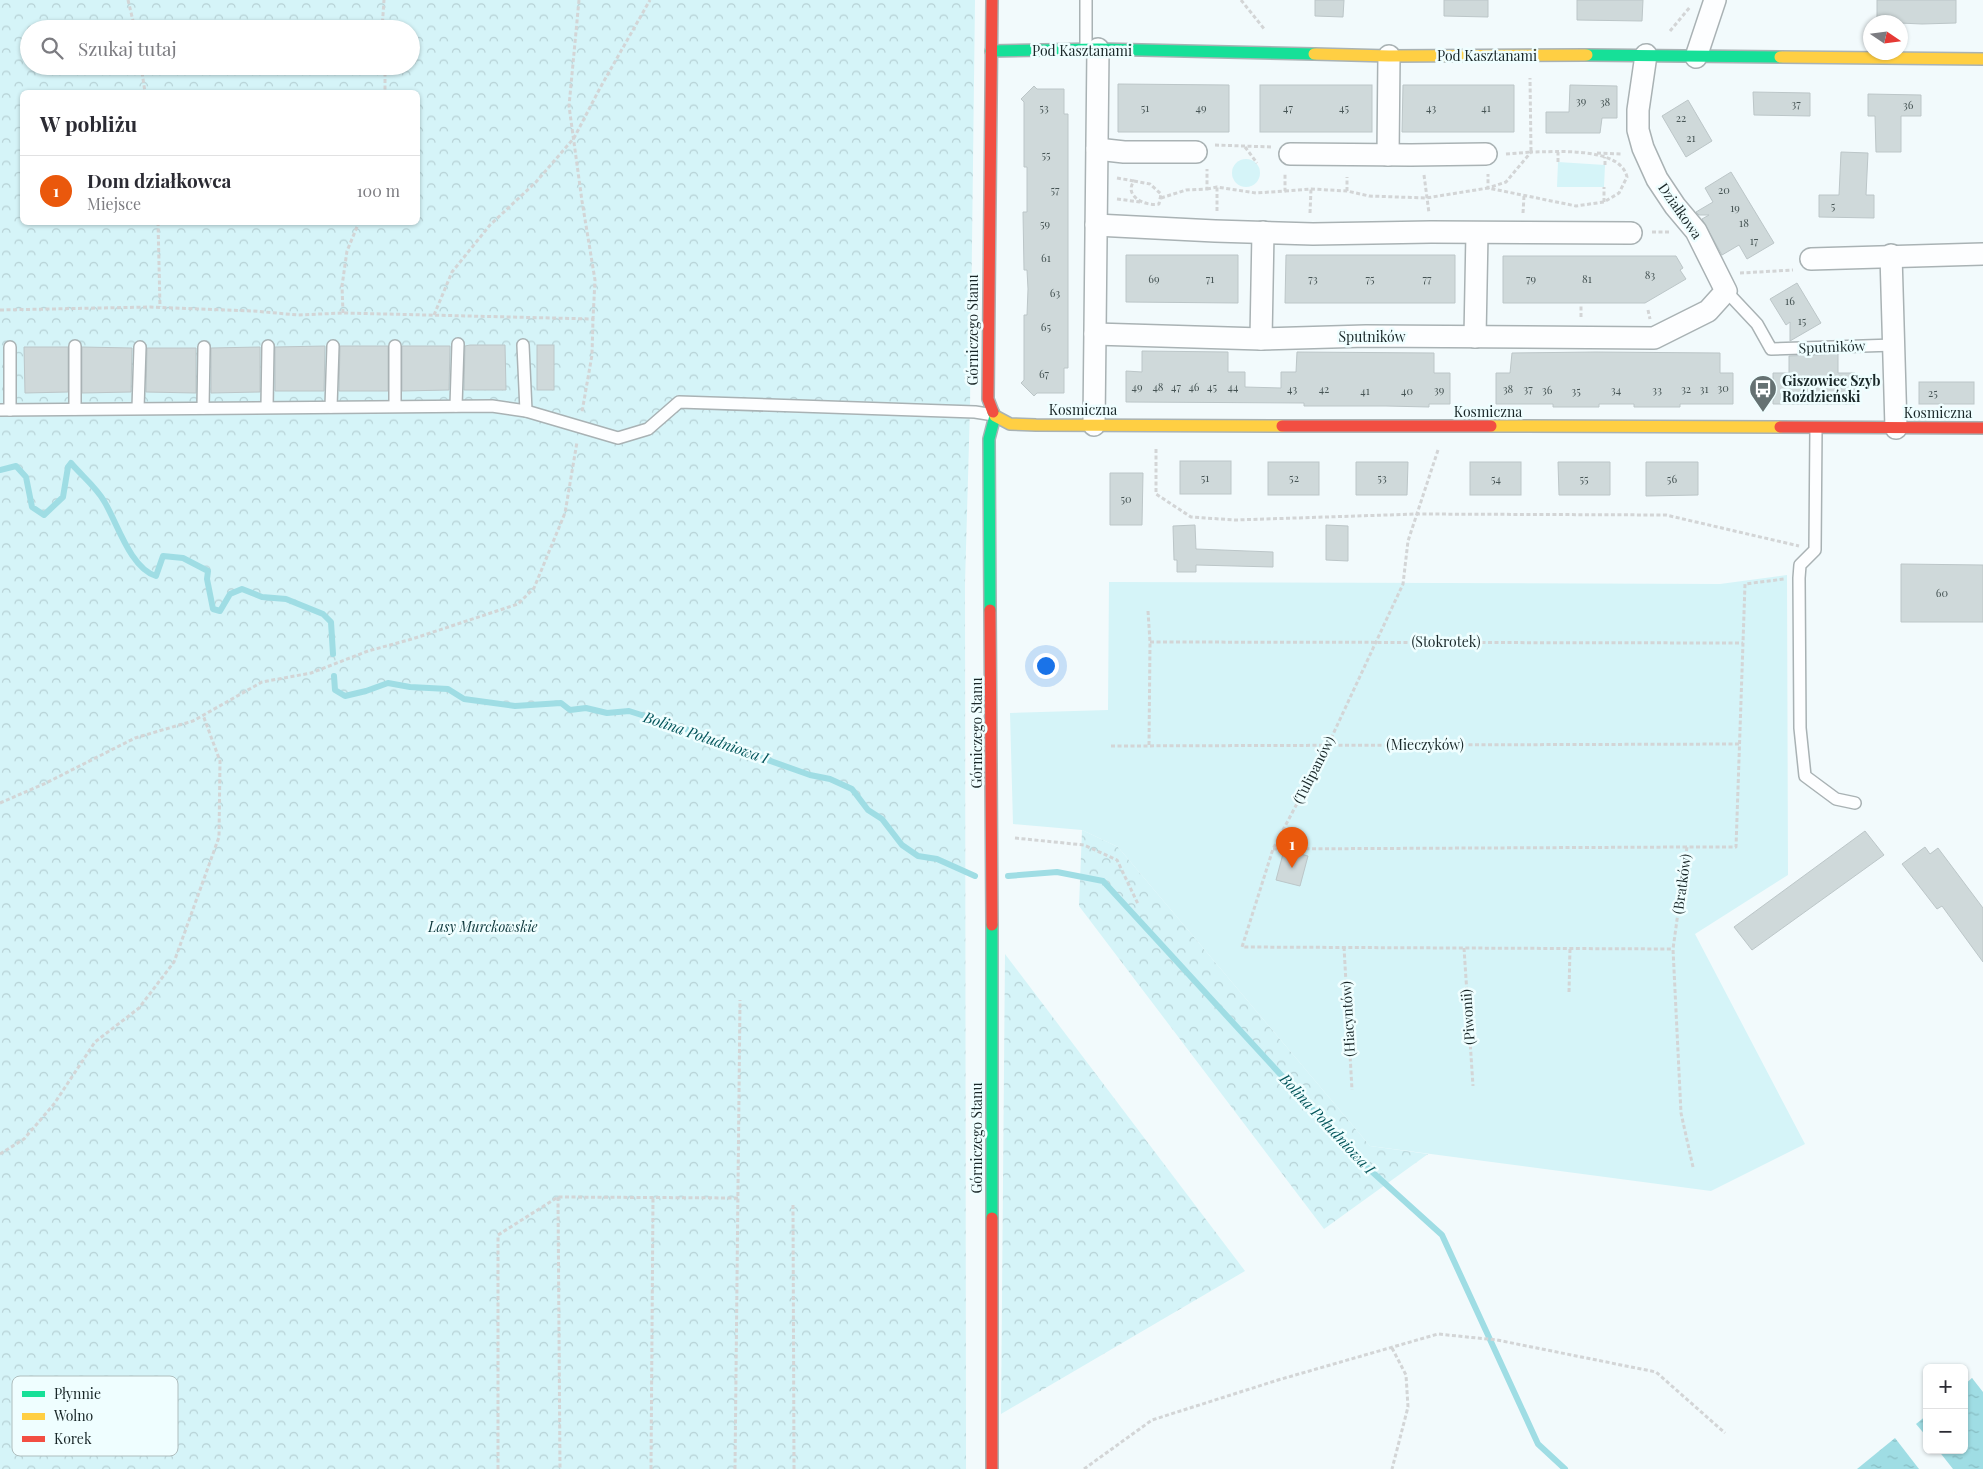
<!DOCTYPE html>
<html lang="pl">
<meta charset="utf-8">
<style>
body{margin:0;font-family:"Playfair Display",serif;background:#f7f7f7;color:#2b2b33}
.controls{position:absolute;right:15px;bottom:15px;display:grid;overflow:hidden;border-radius:8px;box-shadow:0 1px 4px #0004}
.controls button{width:45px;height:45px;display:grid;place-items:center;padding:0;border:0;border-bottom:1px solid #e1e1e2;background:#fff;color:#2b2b33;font:25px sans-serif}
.compass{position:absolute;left:1863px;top:15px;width:45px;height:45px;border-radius:50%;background:#fff;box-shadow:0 1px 4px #0004;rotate:103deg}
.you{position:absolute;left:1045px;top:665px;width:18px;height:18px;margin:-12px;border:4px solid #fff;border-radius:50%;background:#1a73e8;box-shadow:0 0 0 8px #1a73e833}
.badge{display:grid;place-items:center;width:32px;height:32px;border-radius:50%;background:#ea580c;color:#fff;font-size:16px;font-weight:700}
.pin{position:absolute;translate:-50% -41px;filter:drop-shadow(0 1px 2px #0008)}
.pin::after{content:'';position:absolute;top:26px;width:18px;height:15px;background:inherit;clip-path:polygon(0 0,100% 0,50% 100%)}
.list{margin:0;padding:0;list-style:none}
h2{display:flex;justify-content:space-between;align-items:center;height:65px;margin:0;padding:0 20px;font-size:21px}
h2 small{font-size:16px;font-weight:400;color:#7c7c81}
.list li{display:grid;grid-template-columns:32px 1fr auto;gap:15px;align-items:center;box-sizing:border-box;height:70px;padding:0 20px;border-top:1px solid #e1e1e2}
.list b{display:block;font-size:19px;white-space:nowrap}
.list p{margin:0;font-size:16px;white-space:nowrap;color:#7c7c81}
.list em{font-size:16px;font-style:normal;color:#7c7c81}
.icon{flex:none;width:28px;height:28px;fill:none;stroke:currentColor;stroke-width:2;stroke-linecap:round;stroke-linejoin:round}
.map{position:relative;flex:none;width:1983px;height:1469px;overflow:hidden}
.search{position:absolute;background:#fff;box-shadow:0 1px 4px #0004;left:20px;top:20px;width:400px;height:55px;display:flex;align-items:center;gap:12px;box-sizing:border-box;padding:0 18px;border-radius:28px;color:#7c7c81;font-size:19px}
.panel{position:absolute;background:#fff;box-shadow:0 1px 4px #0004;left:20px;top:90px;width:400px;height:135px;border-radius:8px}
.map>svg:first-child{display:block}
.forest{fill:url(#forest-crowns);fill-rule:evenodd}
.green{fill:#d5f4f8}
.water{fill:url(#water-ripples)}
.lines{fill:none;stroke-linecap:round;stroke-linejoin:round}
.stream{stroke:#9fdde4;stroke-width:6}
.building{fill:#cfd9da;stroke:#bcc6c8}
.lane-casing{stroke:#a9b2b4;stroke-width:14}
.street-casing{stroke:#a9b2b4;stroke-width:24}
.fast-casing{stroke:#a9b2b4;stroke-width:14}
.slow-casing{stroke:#a9b2b4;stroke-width:14}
.jam-casing{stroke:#a9b2b4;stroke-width:14}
.path{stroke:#d3d5d6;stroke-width:3;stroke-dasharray:4 2.5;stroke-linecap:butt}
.lane{stroke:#fdfeff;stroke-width:11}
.street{stroke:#fdfeff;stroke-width:21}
.fast{stroke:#16e098;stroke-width:11}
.slow{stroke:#ffcf43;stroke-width:11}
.jam{stroke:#f24e42;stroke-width:11}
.labels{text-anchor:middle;stroke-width:5;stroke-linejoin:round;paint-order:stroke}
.number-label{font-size:11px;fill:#465454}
.street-label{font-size:14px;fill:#192728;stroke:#effeff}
.poi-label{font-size:14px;font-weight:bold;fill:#192728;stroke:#effeff;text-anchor:start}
.park-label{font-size:14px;font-style:italic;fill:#0d373b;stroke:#effeff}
.water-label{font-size:15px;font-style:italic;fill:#04555b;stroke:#effeff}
.key{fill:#effeff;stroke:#afbebe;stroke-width:1}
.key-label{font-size:14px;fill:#192728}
</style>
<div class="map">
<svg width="1983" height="1469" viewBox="0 0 1983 1469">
<defs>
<pattern id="forest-crowns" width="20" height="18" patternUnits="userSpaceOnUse" patternTransform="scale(1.25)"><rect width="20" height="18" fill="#d5f4f8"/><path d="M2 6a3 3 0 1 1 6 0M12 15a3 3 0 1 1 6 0" fill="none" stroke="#b6d1d5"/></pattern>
<pattern id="water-ripples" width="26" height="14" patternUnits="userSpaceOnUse" patternTransform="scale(1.25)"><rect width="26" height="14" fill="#9fdde4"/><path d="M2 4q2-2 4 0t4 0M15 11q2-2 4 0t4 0" fill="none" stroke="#88bec4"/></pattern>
</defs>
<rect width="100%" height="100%" fill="#f2fafc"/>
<!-- forest -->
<g class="forest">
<path d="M0 0H975L970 408 965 583 966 1469H0ZM29 29H411V66H29ZM22 92H418V222H22Z"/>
<path d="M1082 830 1118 847 1370 1146 1428 1154 1324 1229 1079 906Z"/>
<path d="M1005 954 1245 1271 1001 1414Z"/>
</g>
<!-- green -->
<g class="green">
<circle cx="1246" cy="173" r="14"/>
<path d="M1558 162 1605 165 1604 187H1557Z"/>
<path d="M1787 575 1788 875 1695 934 1805 1144 1711 1191 1370 1146 1118 847 1082 830 1013 824 1010 713 1108 710 1109 582 1720 584Z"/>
</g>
<!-- water -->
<g class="water">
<path d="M1972 1378 1983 1392V1469H1953L1938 1450H1964V1385Z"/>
<path d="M1927 1415V1437L1916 1424Z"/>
<path d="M1895 1438 1919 1469H1857Z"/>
</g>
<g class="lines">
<!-- stream -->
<g class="stream">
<path d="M0 470 16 466 26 477 32 507 44 515 63 497 68 467 71 463C81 475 96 487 104 501 117 522 130 568 156 576L163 556 183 558 208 571 207 579 213 609 220 611 230 594 242 589 262 597 286 599 323 614 331 622 333 654"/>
<path d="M334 676 335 690 345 696 366 691 388 683 410 687 448 689 464 699 515 706 561 703 570 710 586 708 607 713 629 711 701 734 714 744 731 747 810 775 830 779 852 789 868 810 882 819 902 845 918 856 937 859 975 876"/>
<path d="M1008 876 1057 872 1103 881 1359 1160 1442 1235 1538 1444 1565 1469"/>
</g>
</g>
<!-- building -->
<g class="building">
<path d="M1315 0H1344L1343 17 1315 16Z"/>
<path d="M1444 0H1488V17L1444 16Z"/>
<path d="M1577 0H1643L1642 21 1577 20Z"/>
<path d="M1877 0H1956V23L1922 24 1877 22Z"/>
<path d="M1118 84 1229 85V132H1118Z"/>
<rect x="1260" y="85" width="112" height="47"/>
<path d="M1403 85H1514V132H1402Z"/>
<path d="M1570 85 1617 86V118H1602L1600 133H1546V112H1569Z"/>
<path d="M1034 86 1037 89H1064V114H1068V368H1064V393H1037L1034 396 1021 383 1024 380V315H1027L1028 289 1027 270H1024L1023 212H1027V167H1024V102L1021 99Z"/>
<path d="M1753 92 1810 93V116L1754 115Z"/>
<path d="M1868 94 1921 95V116H1901V152H1876L1875 116H1868Z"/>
<path d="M1688 100 1712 141 1686 157 1662 116Z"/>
<path d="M1841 152 1868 153 1866 195H1874V218L1819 217V195H1839Z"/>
<path d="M1731 172 1774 243 1747 259 1739 245 1722 255 1702 219 1709 215H1699L1696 212 1713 202 1705 188Z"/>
<path d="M1126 255H1238V303L1126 302Z"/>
<path d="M1286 255H1455V303H1285Z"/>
<path d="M1503 256H1676L1683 268 1680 270 1686 279 1645 303H1503Z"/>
<path d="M1797 283 1821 323 1790 341V322L1786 325 1770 299Z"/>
<path d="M470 345H505L506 390H464L465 346Z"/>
<rect x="537" y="345" width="17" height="45"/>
<path d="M325 346 324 391H275V347Z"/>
<path d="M340 346H388V391H339Z"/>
<path d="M402 346H450L449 390 402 391Z"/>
<path d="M24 347H68V392L25 393Z"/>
<path d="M82 347 132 348 131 392 82 393Z"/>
<path d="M260 347V392L211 393V348Z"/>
<path d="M147 348H196V393L146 392Z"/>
<path d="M1142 351 1228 352V372H1245V387L1281 388V372H1296L1297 352 1434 353V373H1450V404H1429V407L1386 406H1304V403L1126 402V371L1142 372Z"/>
<path d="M1596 352 1720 353V373H1733V404H1680V407H1634V404H1599V407H1553V404H1496V373H1510L1512 353Z"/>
<path d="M1838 354V373H1855V404H1773V373H1789V356Z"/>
<rect x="1919" y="382" width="55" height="22"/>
<rect x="1180" y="461" width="51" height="33"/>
<rect x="1268" y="462" width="51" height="33"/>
<path d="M1356 462H1408L1407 495H1356Z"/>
<rect x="1470" y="462" width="51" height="33"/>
<path d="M1558 462H1610V495H1559Z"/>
<path d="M1646 462H1698V495L1646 496Z"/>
<path d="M1110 473H1143L1142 525H1110Z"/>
<path d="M1195 525 1196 549 1273 552V567L1196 565V572H1177V560H1174L1173 526Z"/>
<path d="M1326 525 1348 526V561L1326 560Z"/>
<path d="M1901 564 1983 565V622H1901Z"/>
<path d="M1865 831 1884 855 1752 950 1734 927Z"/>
<path d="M1925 847 1930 854 1938 848 1983 908V962L1942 906 1937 909 1902 864Z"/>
<path d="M1284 850 1308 856 1300 886 1276 880Z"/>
</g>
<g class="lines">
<defs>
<g id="lane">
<path d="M1086 50V0"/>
<path d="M1726 291 1757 324 1771 349 1894 345"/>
<path d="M523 345 526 411"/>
<path d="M395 406V346"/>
<path d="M456 406 458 344"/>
<path d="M267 407 268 346"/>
<path d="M331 407 333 346"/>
<path d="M138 408 140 347"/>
<path d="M203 408 204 347"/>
<path d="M75 409V346"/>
<path d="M0 410 492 406 526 411 618 438 648 429 679 402 975 412 994 415"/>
<path d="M10 410V347"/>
<path d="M1816 428 1815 550 1800 565 1799 578 1800 728 1805 776 1836 799 1855 803"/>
</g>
<g id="street">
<path d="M1696 57 1715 0"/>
<path d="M1097 149 1124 152H1196"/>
<path d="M1290 154 1411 155 1486 154"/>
<path d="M1388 155 1389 56"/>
<path d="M1096 225 1215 231 1313 234 1431 232 1631 233"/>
<path d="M1891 255 1896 428"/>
<path d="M1811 259 1983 254"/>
<path d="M1095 334 1261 339 1366 336 1654 338 1708 311 1726 291 1696 231 1675 206 1657 179 1643 148 1638 130V110L1646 55"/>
<path d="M1475 337 1477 233"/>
<path d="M1261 339 1263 232"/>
<path d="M1094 425 1098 49"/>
</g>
<g id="fast">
<path d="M991 51 1098 49 1314 54"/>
<path d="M1587 55 1780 57"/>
<path d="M990 610 989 439 995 416 993 412"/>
<path d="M992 925V1218"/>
</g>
<g id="slow">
<path d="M1314 54 1389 56 1587 55"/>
<path d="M1780 57 1983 59"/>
<path d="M995 416 1010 424 1036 425 1282 426"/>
<path d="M1491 426 1780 427"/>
</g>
<g id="jam">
<path d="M992 0 988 399 993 412"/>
<path d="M1282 426H1491"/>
<path d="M1780 427 1983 428"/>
<path d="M990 610 992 925"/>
<path d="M992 1218V1469"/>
</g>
</defs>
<!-- lane casing -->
<use href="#lane" class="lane-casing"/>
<!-- street casing -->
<use href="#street" class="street-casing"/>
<!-- fast casing -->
<use href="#fast" class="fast-casing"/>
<!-- slow casing -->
<use href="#slow" class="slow-casing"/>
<!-- jam casing -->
<use href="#jam" class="jam-casing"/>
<!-- path -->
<g class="path">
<path d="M128 0 135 29"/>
<path d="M579 0 569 106 582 201 595 280 593 319"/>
<path d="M1241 0 1265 30"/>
<path d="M382 29 384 0"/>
<path d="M1670 31 1690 7"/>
<path d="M141 66 145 92"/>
<path d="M385 66V92"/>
<path d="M1215 145 1271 147"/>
<path d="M1245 147 1257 163"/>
<path d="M1597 153 1623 154"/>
<path d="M1506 154 1531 152 1530 78"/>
<path d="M1558 162V152"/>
<path d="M1605 165V157"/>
<path d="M1424 175 1429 213"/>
<path d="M1117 178 1134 181"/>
<path d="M1134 181 1150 184 1161 194 1159 204C1146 207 1123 196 1134 181Z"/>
<path d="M1207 189 1217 187 1256 193 1285 191V173"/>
<path d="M1285 191 1311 189 1347 191 1369 196 1426 198 1488 188 1576 206 1604 202 1619 193 1627 177C1620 146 1555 152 1531 152L1506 182 1488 188V174"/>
<path d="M1347 191V177"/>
<path d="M1161 198 1186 190 1207 189V169"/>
<path d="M1117 199 1140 202"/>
<path d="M1604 202V187"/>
<path d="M1217 211V187"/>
<path d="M1310 213 1311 189"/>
<path d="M1523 213 1524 196"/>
<path d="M158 222 160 307"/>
<path d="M1652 232H1670"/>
<path d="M1740 273 1793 270"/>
<path d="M0 310 150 307 254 311 298 315 343 313 593 319 592 355 582 412"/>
<path d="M1648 310 1650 319"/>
<path d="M343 313 342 286 347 251 359 222"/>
<path d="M434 315 452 272 490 225 536 182 574 138 600 88 650 0"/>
<path d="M1581 317V305"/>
<path d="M1156 449V494L1191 517 1235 520 1417 514 1666 515 1799 546"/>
<path d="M1438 450 1408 541 1403 584 1328 745 1273 849 1242 947 1673 949"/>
<path d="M1148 611 1150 642 1149 746"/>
<path d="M1150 642 1743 643"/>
<path d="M1111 746 1740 744"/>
<path d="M0 803 46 783 135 738 193 721 262 682 311 673 368 651 412 639 518 604 534 588 565 513 577 442"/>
<path d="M1015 838 1084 845 1117 860 1138 904"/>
<path d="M1273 849 1687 847"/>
<path d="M1344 947 1352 1090"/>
<path d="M1464 948 1473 1086"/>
<path d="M1569 992 1570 948"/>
<path d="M0 1154 24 1139 54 1104 95 1042 139 1008 174 962 219 837 220 761 203 715"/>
<path d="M1693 1167 1681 1113 1673 949 1687 847H1736L1745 584 1784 579"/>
<path d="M558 1197 560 1469"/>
<path d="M793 1205 794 1469"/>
<path d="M1392 1348 1406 1375 1408 1407 1392 1469"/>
<path d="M498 1469V1235L558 1197 738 1198"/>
<path d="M651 1469 653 1197"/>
<path d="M735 1469 740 1000"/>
<path d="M1084 1469 1152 1420 1278 1380 1438 1334 1497 1340 1656 1372 1725 1433"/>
</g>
<!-- lane -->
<use href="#lane" class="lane"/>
<!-- street -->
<use href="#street" class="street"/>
<!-- fast -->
<use href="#fast" class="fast"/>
<!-- slow -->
<use href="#slow" class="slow"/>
<!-- jam -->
<use href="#jam" class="jam"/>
</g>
<!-- icons -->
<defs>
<symbol id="bus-pin" viewBox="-11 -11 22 30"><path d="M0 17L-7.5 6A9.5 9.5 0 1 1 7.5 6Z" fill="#657172" stroke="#effeff"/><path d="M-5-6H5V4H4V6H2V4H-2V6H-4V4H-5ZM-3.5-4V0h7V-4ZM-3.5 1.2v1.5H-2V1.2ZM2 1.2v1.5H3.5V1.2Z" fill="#fff"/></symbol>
</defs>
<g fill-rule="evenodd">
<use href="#bus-pin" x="1747" y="373" width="32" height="43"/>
</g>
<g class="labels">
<!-- number labels -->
<g class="number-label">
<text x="1581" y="105">39</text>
<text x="1605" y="106">38</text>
<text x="1796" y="108">37</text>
<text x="1908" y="109">36</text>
<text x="1044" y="112">53</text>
<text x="1145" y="112">51</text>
<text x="1201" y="112">49</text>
<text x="1288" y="112">47</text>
<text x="1344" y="112">45</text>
<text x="1431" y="112">43</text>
<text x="1486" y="112">41</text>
<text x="1681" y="122">22</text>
<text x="1691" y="142">21</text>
<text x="1046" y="159">55</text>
<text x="1055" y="194">57</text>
<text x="1724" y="194">20</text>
<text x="1833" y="210">5</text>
<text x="1735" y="212">19</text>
<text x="1744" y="227">18</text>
<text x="1045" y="228">59</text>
<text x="1754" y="245">17</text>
<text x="1046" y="262">61</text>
<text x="1650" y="279">83</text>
<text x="1154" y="283">69</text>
<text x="1210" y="283">71</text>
<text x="1313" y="283">73</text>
<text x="1370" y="283">75</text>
<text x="1427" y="283">77</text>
<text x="1531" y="283">79</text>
<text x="1587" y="283">81</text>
<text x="1055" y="297">63</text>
<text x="1790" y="305">16</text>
<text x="1802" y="325">15</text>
<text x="1046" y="331">65</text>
<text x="1044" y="378">67</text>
<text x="1137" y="391">49</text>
<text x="1158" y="391">48</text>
<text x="1176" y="391">47</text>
<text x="1194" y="391">46</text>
<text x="1212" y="391">45</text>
<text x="1233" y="391">44</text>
<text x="1723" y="392">30</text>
<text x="1292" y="393">43</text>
<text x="1324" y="393">42</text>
<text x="1508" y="393">38</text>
<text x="1528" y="393">37</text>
<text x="1686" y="393">32</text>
<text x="1704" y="393">31</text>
<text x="1439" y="394">39</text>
<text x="1547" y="394">36</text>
<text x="1616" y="394">34</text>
<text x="1657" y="394">33</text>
<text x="1365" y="395">41</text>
<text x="1407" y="395">40</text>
<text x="1576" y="395">35</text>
<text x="1933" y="397">25</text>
<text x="1205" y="482">51</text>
<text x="1294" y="482">52</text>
<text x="1382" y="482">53</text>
<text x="1496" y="483">54</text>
<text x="1584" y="483">55</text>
<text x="1672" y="483">56</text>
<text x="1126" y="503">50</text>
<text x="1942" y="597">60</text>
</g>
<!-- street labels -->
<g class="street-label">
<text x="1082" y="56">Pod Kasztanami</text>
<text x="1487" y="61">Pod Kasztanami</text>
<text transform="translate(1680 211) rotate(55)" y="5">Działkowa</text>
<text transform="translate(973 330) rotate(-90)" y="5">Górniczego Stanu</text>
<text x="1372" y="342">Sputników</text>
<text transform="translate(1832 347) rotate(-2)" y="5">Sputników</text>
<text x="1083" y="415">Kosmiczna</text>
<text x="1488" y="417">Kosmiczna</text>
<text x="1938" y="418">Kosmiczna</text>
<text x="1446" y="647">(Stokrotek)</text>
<text transform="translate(977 733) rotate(-90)" y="5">Górniczego Stanu</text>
<text x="1425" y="750">(Mieczyków)</text>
<text transform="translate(1314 770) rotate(-63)" y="5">(Tulipanów)</text>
<text transform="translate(1682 884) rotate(-82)" y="5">(Bratków)</text>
<text transform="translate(1468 1017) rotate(-94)" y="5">(Piwonii)</text>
<text transform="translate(1348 1019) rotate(-93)" y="5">(Hiacyntów)</text>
<text transform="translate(977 1138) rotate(-90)" y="5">Górniczego Stanu</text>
</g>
<!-- poi labels -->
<g class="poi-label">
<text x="1782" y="386">Giszowiec Szyb<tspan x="1782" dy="16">Roździeński</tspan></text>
</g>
<!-- park labels -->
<g class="park-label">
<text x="483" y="932">Lasy Murckowskie</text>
</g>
<!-- water labels -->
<g class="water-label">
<text transform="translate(706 738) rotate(19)" y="5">Bolina Południowa I</text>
<text transform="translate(1327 1124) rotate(47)" y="5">Bolina Południowa I</text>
</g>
</g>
<!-- legend -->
<rect x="12" y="1376" width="166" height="80" rx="8" class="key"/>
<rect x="22" y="1391" width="23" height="6" fill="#16e098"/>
<rect x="22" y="1413" width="23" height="7" fill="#ffcf43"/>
<rect x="22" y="1436" width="23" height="6" fill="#f24e42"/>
<g class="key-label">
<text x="54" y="1399">Płynnie</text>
<text x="54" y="1421">Wolno</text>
<text x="54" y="1444">Korek</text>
</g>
</svg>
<div class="controls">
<button>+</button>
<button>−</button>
</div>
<svg class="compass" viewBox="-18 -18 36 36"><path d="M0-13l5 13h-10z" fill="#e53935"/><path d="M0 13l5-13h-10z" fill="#7c7c81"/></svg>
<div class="you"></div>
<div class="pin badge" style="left:1292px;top:868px">1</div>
<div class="search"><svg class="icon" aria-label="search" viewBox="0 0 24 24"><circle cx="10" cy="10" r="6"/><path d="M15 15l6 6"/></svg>Szukaj tutaj</div>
<section class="panel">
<h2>W pobliżu<small></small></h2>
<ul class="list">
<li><span class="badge">1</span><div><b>Dom działkowca</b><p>Miejsce</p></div><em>100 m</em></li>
</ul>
</section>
</div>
